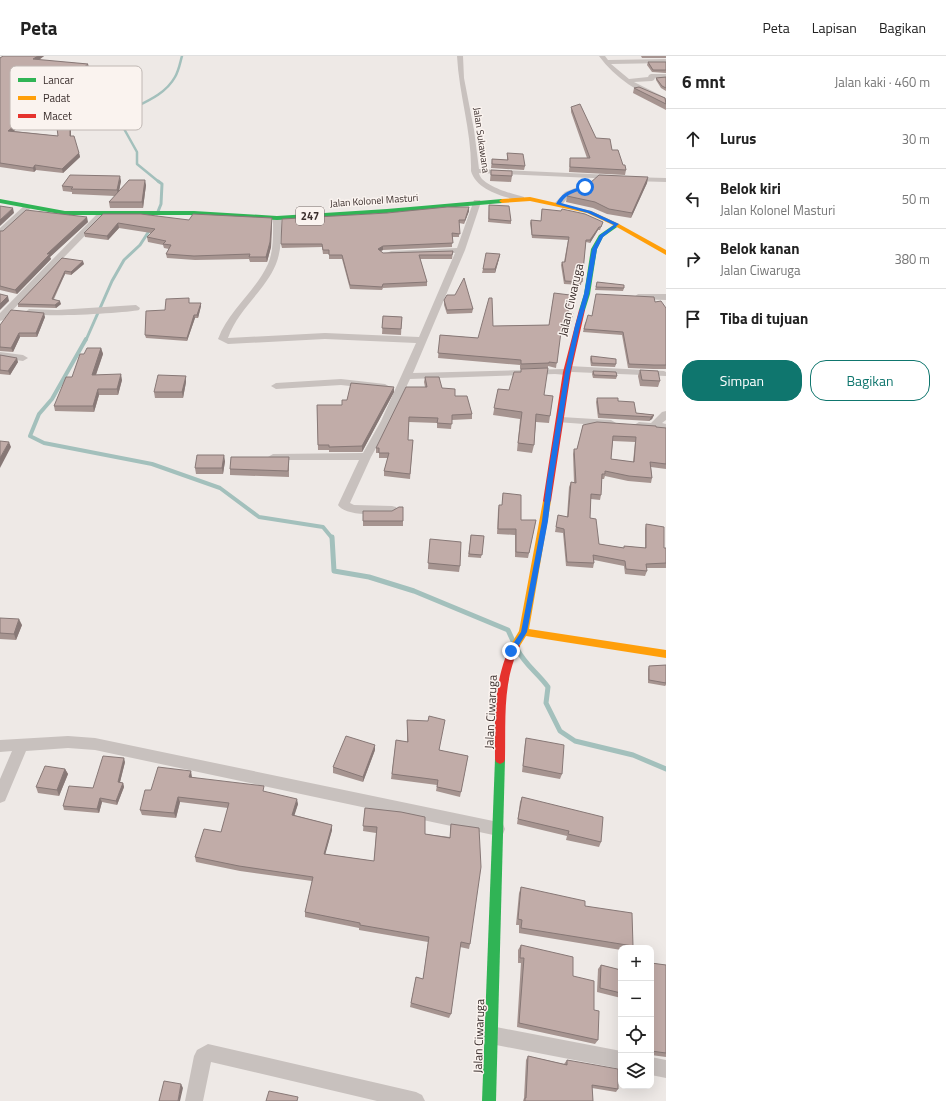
<!DOCTYPE html>
<html lang="id">
<meta charset="utf-8">
<style>
body{margin:0;font-family:"Titillium Web",sans-serif;background:#f2f2f2;color:#222}
.controls{position:absolute;right:12px;bottom:12px;display:grid;overflow:hidden;border-radius:8px;box-shadow:0 4px 16px #0002}
.controls button{width:36px;height:36px;display:grid;place-items:center;padding:0;border:0;border-bottom:1px solid #e0e0e0;background:#fff;color:#222;font:20px sans-serif}
.stop{position:absolute;width:12px;height:12px;margin:-9px;border:3px solid #1a73e8;border-radius:50%;background:#fff}
.stop.end{background:#1a73e8;border-color:#fff;box-shadow:0 1px 4px #0008}
.list{margin:0;padding:0;list-style:none}
h2{display:flex;justify-content:space-between;align-items:center;height:52px;margin:0;padding:0 16px;font-size:17px}
h2 small{font-size:13px;font-weight:400;color:#767676}
.list li{display:grid;grid-template-columns:26px 1fr auto;gap:12px;align-items:center;box-sizing:border-box;height:60px;padding:0 16px;border-top:1px solid #e0e0e0}
.list b{display:block;font-size:15px;white-space:nowrap}
.list p{margin:0;font-size:13px;white-space:nowrap;color:#767676}
.list em{font-size:13px;font-style:normal;color:#767676}
.actions{display:flex;gap:8px;padding:12px 16px}
.actions a{flex:1;padding:9px 0;border:1px solid #0f766e;border-radius:16px;text-align:center;font-size:14px;color:#0f766e}
.actions .main{background:#0f766e;color:#fff}
.icon{flex:none;width:22px;height:22px;fill:none;stroke:currentColor;stroke-width:2;stroke-linecap:round;stroke-linejoin:round}
.map{position:relative;flex:none;width:666px;height:1045px;overflow:hidden}
header{display:flex;align-items:center;gap:24px;box-sizing:border-box;height:56px;padding:0 20px;background:#fff;border-bottom:1px solid #e0e0e0}
header strong{font-size:19px}
nav{display:flex;gap:22px;margin-inline-start:auto;font-size:14px}
main{display:flex}
aside{flex:1;background:#fff}
.map>svg:first-child{display:block}
.lines{fill:none;stroke-linecap:round;stroke-linejoin:round}
.stream-far3{stroke:#a3c0bc;stroke-width:2.5}
.stream-far2{stroke:#a3c0bc;stroke-width:3}
.stream-far1{stroke:#a3c0bc;stroke-width:4}
.stream{stroke:#a3c0bc;stroke-width:5}
.street{fill:#c8c1be;fill-rule:evenodd}
.fast{fill:#30b455;fill-rule:evenodd}
.slow{fill:#ff9f0a;fill-rule:evenodd}
.jam{fill:#e5322d;fill-rule:evenodd}
.wall{fill:#a69490;fill-rule:evenodd}
.shaded-wall{fill:#877876}
.building{fill:#c1aca8;stroke:#877876;fill-rule:evenodd}
.route{fill:#1a73e8}
.labels{text-anchor:middle;stroke-width:3;stroke-linejoin:round;paint-order:stroke}
.far-street-label{font-size:10px;fill:#3a2e2c;stroke:#faf3ef}
.shield{fill:#faf3ef;stroke:#746966;stroke-width:1}
.shield-label{font-size:11px;font-weight:bold;fill:#3a2e2c}
.street-label{font-size:12px;fill:#3a2e2c;stroke:#faf3ef}
.key{fill:#faf3ef;stroke:#c0b8b4;stroke-width:1}
.key-label{font-size:11px;fill:#3a2e2c}
</style>
<header>
<strong>Peta</strong>
<nav><a>Peta</a><a>Lapisan</a><a>Bagikan</a></nav>
</header>
<main>
<div class="map">
<svg width="666" height="1045" viewBox="0 0 666 1045">
<rect width="100%" height="100%" fill="#eee9e6"/>
<g class="lines">
<!-- stream-far3 -->
<path class="stream-far3" d="M159 126 137 108V96L123 71 120 59C139 48 164 41 175 21 179 14 180 7 182 0"/>
<!-- stream-far2 -->
<g class="stream-far2">
<path d="M157 158 161 148 162 128 158 125"/>
<path d="M86 284 112 225 124 204 140 189 151 172"/>
</g>
<!-- stream-far1 -->
<path class="stream-far1" d="M86 283 52 343 39 358 30 380 44 387 152 408 220 432 259 461 323 471 332 482"/>
<!-- stream -->
<g class="stream">
<path d="M332 481 334 515 369 521 414 535 508 574 513 585"/>
<path d="M517 593C526 610 537 616 548 631L546 647 560 675 575 685 633 699 666 713"/>
</g>
<!-- street -->
<g class="street">
<path d="M457 0H463L464 22 474 74 479 113 612 119 616 121 615 123 479 117C481 130 513 138 524 141V145H521C504 141 476 134 471 115 472 77 459 39 457 0Z"/>
<path d="M599 0H605L608 4 666 3V7L611 8 629 23 648 21 649 19 651 18H666V22H655L654 24 652 25 634 26 666 42V46C639 38 615 22 599 0Z"/>
<path d="M629 121 666 122V126L632 125 628 123Z"/>
<path d="M588 127H591V131L570 139 561 150H558L554 148 565 136Z"/>
<path d="M474 144H480L481 146 465 194 413 317 564 313 569 310 664 315 666 316V320L572 316 567 319 555 318 410 323 384 378 371 401 350 447 354 449 392 450 396 451 398 454 396 457 392 458C379 458 346 461 338 449L359 404H273L268 401 273 398 363 397 381 365 416 287 325 283 228 288 218 283C229 254 255 236 268 208 274 194 273 177 273 162L277 160 281 162C281 177 282 193 276 208 265 235 238 253 228 282L325 277 419 281 455 197 391 199 387 197 391 195 457 192Z"/>
<path d="M25 149H31L32 151 3 178H0V172Z"/>
<path d="M99 156H105L106 158 3 264 0 265V257Z"/>
<path d="M638 238H666V244L635 243 634 241Z"/>
<path d="M136 249 140 252 139 254C126 257 32 263 25 256L29 253 57 254Z"/>
<path d="M0 296 23 299 28 302 23 305 0 302Z"/>
<path d="M341 323 385 328 390 331 385 334 341 329 276 333 271 330 276 327Z"/>
<path d="M666 355V364L662 367 666 368V374L639 372 634 369 639 366 651 367 662 356Z"/>
<path d="M561 361 611 364 616 367 611 370 557 366 556 364Z"/>
<path d="M68 680 95 682 498 766 503 768 505 773 503 778 498 780 95 694 68 692 26 695 5 745 0 747V723L12 695 0 696V684Z"/>
<path d="M491 970 621 995V1013L491 988 485 985 482 979 485 973Z"/>
<path d="M208 988 416 1036 422 1039 425 1045H377L211 1006 203 1045H185L194 1000 197 994Z"/>
<path d="M651 1001 666 1004V1022L651 1019Z"/>
</g>
<!-- fast -->
<g class="fast">
<path d="M0 143 65 155H194L277 160 387 153 502 143 505 145 502 147 387 157 277 164 194 159H65L0 147Z"/>
<path d="M615 168 620 169 603 181 597 193 590 238 585 254 582 256 580 255 579 254 584 238 591 193 599 179Z"/>
<path d="M500 698 504 700 505 703 496 1045H482L495 703 496 700Z"/>
</g>
<!-- slow -->
<g class="slow">
<path d="M530 141 591 155 619 168 666 194V199L615 170 587 157 530 145 502 147 499 145 502 143Z"/>
<path d="M547 442 551 445 529 573 666 594V602L526 580 518 593H512L510 590 519 575 543 445Z"/>
</g>
<!-- jam -->
<g class="jam">
<path d="M582 252 585 254 571 316 551 445 547 448 543 445 563 316 579 254Z"/>
<path d="M515 586 518 587 520 590C502 625 506 665 505 703L504 706 500 708 496 706 495 703C495 663 493 623 512 587Z"/>
</g>
</g>
<!-- wall -->
<g class="wall">
<path d="M3 0H44L39 4 88 8 89 12 60 35 61 38 13 75 58 80V72L71 65V80L79 97 80 101 63 117 36 114 34 116 0 111V2Z"/>
<path d="M641 0H666V2H642Z"/>
<path d="M648 6H666V17L652 16 647 9Z"/>
<path d="M666 21V35L661 32 656 24V22Z"/>
<path d="M634 32 666 43V54L633 37Z"/>
<path d="M571 51 596 82 612 94 626 114 625 119 569 116 570 102H587L571 56Z"/>
<path d="M507 97 525 110 524 114 491 112 492 103 507 104Z"/>
<path d="M491 114 512 120 511 126 490 125Z"/>
<path d="M648 121 647 127 631 162 607 158 593 152 566 146 567 140Z"/>
<path d="M121 125 119 135 146 129 143 152H110L109 146 115 140 72 138V136L63 135 62 130Z"/>
<path d="M489 149 511 165V168L488 166Z"/>
<path d="M469 151V155L464 168 459 167V181H452V191L383 194 381 195 383 197 453 195 452 203H420L427 226V230L383 232 382 234 350 233 342 203H329V198H323L322 191 282 192 281 188Z"/>
<path d="M542 153 603 166 600 174H598L590 187 586 186 581 229 564 228 561 209 562 206H564L568 184 532 182 530 167 531 164 541 165Z"/>
<path d="M103 158 189 164 272 167 271 191 267 206H250L249 203 195 204 167 202 166 198 169 193 164 192 163 189 148 186 147 181 151 177 119 172 108 184 85 181 84 177Z"/>
<path d="M88 166 50 201 51 203 17 238 0 234V175Z"/>
<path d="M500 198 499 203 495 217H482L483 213Z"/>
<path d="M62 202 84 208 71 219 65 218 54 243 61 248 56 252 18 251V248Z"/>
<path d="M597 226 624 232 623 235 595 234Z"/>
<path d="M554 237 572 262 568 277H561V274L556 312 548 310V312L520 313V309L438 302 440 279 478 282 493 270 549 269Z"/>
<path d="M455 239 473 253 472 257 447 258 444 249V244Z"/>
<path d="M655 246 666 252V313H653L628 312 622 279 583 276 585 267 591 260Z"/>
<path d="M190 247 201 250 198 262H195L187 285 146 282 145 279 165 254Z"/>
<path d="M383 260 402 261 401 279 382 278Z"/>
<path d="M45 261 37 281H20L13 296 0 295V269Z"/>
<path d="M101 292 103 298 96 319 122 324 118 339H99L94 356 55 355 54 350 72 321 84 298Z"/>
<path d="M0 299 18 306 10 319 0 318Z"/>
<path d="M591 300 616 308 615 311 591 310 590 303Z"/>
<path d="M521 313 544 339 550 360 549 367 536 366 534 389 532 397 517 395 520 363 493 359 498 333 509 334 521 316Z"/>
<path d="M640 314 660 325 658 331 640 330 638 320Z"/>
<path d="M593 315 617 320 616 323 593 322 592 318Z"/>
<path d="M425 321 442 332 455 340 472 358V363L452 364 451 373 437 372V367L409 366 408 384H413L410 423 384 420V415L388 402H379V397H376V392L425 331 424 326Z"/>
<path d="M186 326 183 342H155L154 336Z"/>
<path d="M394 336 362 396H329V394H318L317 349H342L347 344Z"/>
<path d="M597 342 618 345 636 357 654 359 652 363 649 365 598 362 596 346Z"/>
<path d="M583 369 666 372V413L651 411 652 422 651 427 628 425 605 420 604 423H602L601 439 600 444 591 443 590 462 599 488 624 492V490L645 492V473L646 468 664 492H666V512H646L647 515 645 520 625 518 624 510 594 504V507L593 512 566 510 563 477 555 476 558 459 567 461 569 431 571 426 574 427 573 398 574 393H577ZM613 385 635 386 633 406 611 403Z"/>
<path d="M289 401V421L230 419V413Z"/>
<path d="M225 405 223 418H196L195 412Z"/>
<path d="M503 437 521 464H536L528 502 515 501V479L497 478 498 454 499 449H502Z"/>
<path d="M363 455 403 465V470H363Z"/>
<path d="M471 479 484 480 481 502 468 501Z"/>
<path d="M430 483 460 510 459 516 428 513Z"/>
<path d="M0 562 22 569 16 584 0 583Z"/>
<path d="M666 609V629L665 630 648 627V613L649 610Z"/>
<path d="M407 664 439 694 468 700 460 741 436 735 437 729 391 723 396 684 407 686Z"/>
<path d="M526 682 562 718 560 723 522 716 525 687Z"/>
<path d="M375 694 363 726 333 717V711Z"/>
<path d="M125 706 120 726 123 727 124 731 117 749 102 746 99 757 64 754 63 750 93 732Z"/>
<path d="M65 713 68 718 59 740 38 737 36 731Z"/>
<path d="M192 721 264 736 298 748 294 759 332 769V774L325 798 374 805 376 777 363 775 365 752 425 778 450 781V773L451 768 470 888 469 893 460 891 451 958 449 962 410 951 416 921 423 923 428 886 359 874V872L305 861V856L312 825 240 815 196 806 195 801 221 776 228 752 180 746 176 762 142 759 140 754 151 734Z"/>
<path d="M522 741 601 786 599 791 566 784 567 780 517 768 520 746Z"/>
<path d="M521 831 585 850 633 890 632 892H621V894L519 877V869H516L519 837Z"/>
<path d="M521 889 573 920 594 954 598 984 595 988 517 971 521 907H518V894Z"/>
<path d="M651 907 666 909V1001L651 999Z"/>
<path d="M601 909 621 914V942L597 936 598 913Z"/>
<path d="M528 1000 564 1008 567 1004 618 1033 616 1036 592 1032 593 1045H523L524 1042 526 1004Z"/>
</g>
<!-- shaded-wall -->
<g class="shaded-wall">
<path d="M38 0H44L34 7 33 3Z"/>
<path d="M88 8 89 12 60 35 61 38 9 79 8 75 57 33Z"/>
<path d="M70 61 71 65V84L70 80Z"/>
<path d="M79 97 80 101 63 117 62 113Z"/>
<path d="M35 109 36 114 34 116 33 112Z"/>
<path d="M120 120 121 125 118 140 117 134Z"/>
<path d="M648 121 647 127 631 162 632 157Z"/>
<path d="M145 124 146 129 143 152 142 146Z"/>
<path d="M469 151V155L464 168 465 164Z"/>
<path d="M13 152 14 157 0 170V164Z"/>
<path d="M87 161 88 166 50 201 51 203 17 238 15 234 47 198Z"/>
<path d="M272 162 271 191 267 206 266 201Z"/>
<path d="M118 167 119 172 108 184 107 180Z"/>
<path d="M599 171 598 174 590 187V184Z"/>
<path d="M383 190V194L378 196V193Z"/>
<path d="M500 198 499 203 495 217V213Z"/>
<path d="M83 205 84 208 71 219V216Z"/>
<path d="M65 215V218L52 245V243Z"/>
<path d="M8 240 9 245 0 254V248Z"/>
<path d="M60 245 61 248 56 252 55 249Z"/>
<path d="M201 247V250L198 262 197 259Z"/>
<path d="M44 257 45 261 37 281 36 277Z"/>
<path d="M194 259 195 262 187 285V282Z"/>
<path d="M19 277 20 281 13 296 11 292Z"/>
<path d="M101 292 103 298 94 324 92 319Z"/>
<path d="M17 302 18 306 10 319 8 315Z"/>
<path d="M121 318 122 324 118 339 117 333Z"/>
<path d="M186 320V326L183 342 182 336Z"/>
<path d="M394 331V336L362 396V390Z"/>
<path d="M98 333 99 339 94 356 93 350Z"/>
<path d="M654 359 652 363 649 365 651 361Z"/>
<path d="M9 386 11 391 0 412V402Z"/>
<path d="M224 399 225 405 223 418 222 412Z"/>
<path d="M19 563 22 569 16 584 14 578Z"/>
<path d="M375 689V694L363 726V721Z"/>
<path d="M124 702 125 706 119 730 118 726Z"/>
<path d="M65 713 68 718 59 740 57 734Z"/>
<path d="M191 715 192 721 190 726 189 721Z"/>
<path d="M123 727 124 731 117 749 116 745Z"/>
<path d="M178 741 180 746 176 762 174 757Z"/>
<path d="M100 742 102 746 99 757 97 753Z"/>
<path d="M297 743 298 748 293 764 292 759Z"/>
<path d="M332 769V774L324 803V798Z"/>
<path d="M181 1028 183 1032 180 1045H178Z"/>
</g>
<!-- building -->
<g class="building">
<path d="M3 0H38L33 3 88 8 57 33H60L8 75 58 80 57 72H58L59 62 70 61V80H74L79 97 62 113 35 109 33 112 0 107V2Z"/>
<path d="M648 6H666V14H653Z"/>
<path d="M666 21V32L662 30 656 22Z"/>
<path d="M639 31 665 42 666 48 634 32Z"/>
<path d="M580 48 596 82 610 83 612 94H618L623 109H625L626 114 570 111V102H590L571 51Z"/>
<path d="M507 97 523 98 525 110 492 108V103L508 104Z"/>
<path d="M491 114 512 115V120L491 119Z"/>
<path d="M70 119 120 120 117 134 71 133 73 131 62 130Z"/>
<path d="M599 119 648 121 632 157 609 153 595 146 567 140 572 135 590 127Z"/>
<path d="M129 124H145L142 146H109Z"/>
<path d="M489 149 509 150 511 165 489 163Z"/>
<path d="M0 150 13 152 0 164Z"/>
<path d="M447 151H469L465 164H459L460 178 452 177 453 187 383 190 378 193 383 197 453 195 452 199H419L427 226 383 228 382 231 350 229 342 199H329V194H323L322 188H281L282 163 387 157Z"/>
<path d="M542 153 561 155 562 153 585 158 603 166 601 171H599L590 184H586L582 226 565 225 562 206H565L569 181 532 179 531 164 541 165Z"/>
<path d="M26 154 87 161 47 198H50L15 234 0 230V175H3Z"/>
<path d="M103 158H141L189 164 193 158 272 162 270 186 266 201H249L250 198 194 200 166 198 171 189 163 188 166 185 147 181 155 173 118 167 107 180 84 177Z"/>
<path d="M486 197 500 198 495 213H483Z"/>
<path d="M62 202 83 205 71 216 65 215 52 243 60 245 55 249 18 248Z"/>
<path d="M464 222 473 253 447 254 444 244 447 239H455Z"/>
<path d="M597 226 624 229V232L596 231Z"/>
<path d="M554 237 570 239 568 256 573 257 569 272H563L562 268 557 307 549 306V307L521 308V304L438 297 440 279 478 282 489 242H492L493 270 549 269Z"/>
<path d="M0 238 8 240 0 248Z"/>
<path d="M596 238 654 241 655 246 661 245 666 252V309H654L629 308 623 276 584 273 588 259 592 260Z"/>
<path d="M189 242V247H201L197 259H194L187 282 145 279 146 255 165 254 166 243Z"/>
<path d="M11 254 44 257 36 277H19L11 292 0 291V269Z"/>
<path d="M383 260 402 261 401 273 382 272Z"/>
<path d="M87 292H101L92 319 121 318 117 333H98L93 350H54L66 321H72L80 298H84Z"/>
<path d="M0 299 17 302 8 315 0 314Z"/>
<path d="M591 300 616 303V308L592 307Z"/>
<path d="M548 312 544 339 553 340 550 360 536 358 534 389 518 387 522 356 494 352 498 333 509 334 514 316H521V313Z"/>
<path d="M640 314 658 315 660 325 642 324Z"/>
<path d="M593 315 616 316 617 320 594 319Z"/>
<path d="M158 319 186 320 182 336H154Z"/>
<path d="M425 321H439L442 332 455 333V340H467L472 358 452 359V368L437 367 438 362 409 361 408 384H413L410 418 384 415 389 397H379V392H376L406 331H427Z"/>
<path d="M351 327 394 331 362 390 329 391V389H318L317 349H342V344H347Z"/>
<path d="M597 342H618V345L634 346 636 357 654 359 651 361 599 358Z"/>
<path d="M597 366 656 370V371L666 372V408L650 406 652 422 629 420 605 415V418H602L601 439 591 438 590 462 596 463 599 488 624 492V490L646 492V468L664 471V492H666V507L646 508 647 515 626 513 625 505 593 499 594 507 567 506 564 473 556 471 558 459 568 461 571 426 576 427 574 393H577L583 369ZM613 380 636 381 634 406 611 403Z"/>
<path d="M0 385 9 386 0 402Z"/>
<path d="M197 399H224L222 412H195Z"/>
<path d="M231 401H289L288 415 230 413Z"/>
<path d="M503 437 521 439V464H536L529 497 516 496V473H498L499 449H502Z"/>
<path d="M399 451H403V465H363V455H392Z"/>
<path d="M471 479 484 480 482 499 469 498Z"/>
<path d="M430 483 461 486 460 510 428 507Z"/>
<path d="M0 562 19 563 14 578 0 577Z"/>
<path d="M666 609V627L649 624V610Z"/>
<path d="M429 660 445 664 439 694 468 700 461 736 437 731 438 724 392 718 396 684 408 686 407 664 428 665Z"/>
<path d="M346 680 375 689 363 721 333 711Z"/>
<path d="M526 682 564 689 562 718 523 710Z"/>
<path d="M103 700 124 702 118 726 123 727 116 745 100 742 97 753 63 750 69 730 93 732Z"/>
<path d="M45 710 65 713 57 734 36 731Z"/>
<path d="M158 711 191 715 189 721 264 730 263 735 297 743 292 759 332 769 324 798 374 805 377 771 363 770 365 752 401 756 425 761V778L450 782 451 768 479 772 481 811 470 888 461 886 451 958 411 947 416 921 423 923 429 881 360 869V867L305 856 313 821 239 810 195 801 204 773 221 776 229 747 178 741 174 757 140 754 145 734H151Z"/>
<path d="M522 741 603 761 601 786 568 778 569 775 518 763Z"/>
<path d="M521 831 585 845V850L632 857 633 890 521 872 522 864 518 863Z"/>
<path d="M521 889 573 901V920L594 925V954L599 955 598 984 519 967 524 902H520Z"/>
<path d="M651 907 666 909V997L651 995Z"/>
<path d="M601 909 621 914V937L600 932Z"/>
<path d="M528 1000 567 1009V1004L618 1013V1033L592 1029 593 1045H525V1042H526Z"/>
<path d="M164 1025 181 1028 178 1045H159Z"/>
<path d="M269 1035 298 1041 297 1045H266Z"/>
</g>
<!-- route -->
<path class="route" d="M583 130 587 131C577 137 567 136 561 147L591 155 619 168 603 181 597 193 589 238 580 270 570 316 553 424 548 465 527 576 514 597 511 598 508 595 521 576 542 465 547 424 565 316 575 270 584 238 592 193 600 179 614 169 588 157 556 148C563 135 570 135 583 130Z"/>
<g class="labels">
<!-- far-street labels -->
<g class="far-street-label">
<text transform="translate(482 84) rotate(82)" y="4">Jalan Sukawana</text>
<text transform="translate(374 144) rotate(-4)" y="4">Jalan Kolonel Masturi</text>
</g>
<!-- shield labels -->
<rect class="shield" x="296" y="151" width="28" height="18" rx="3"/>
<g class="shield-label">
<text x="310" y="164">247</text>
</g>
<!-- street labels -->
<g class="street-label">
<text transform="translate(571 244) rotate(-77)" y="4">Jalan Ciwaruga</text>
<text transform="translate(491 656) rotate(-87)" y="4">Jalan Ciwaruga</text>
<text transform="translate(479 980) rotate(-88)" y="4">Jalan Ciwaruga</text>
</g>
</g>
<!-- legend -->
<rect x="10" y="10" width="132" height="64" rx="6" class="key"/>
<rect x="18" y="22" width="18" height="4" fill="#30b455"/>
<rect x="18" y="40" width="18" height="4" fill="#ff9f0a"/>
<rect x="18" y="58" width="18" height="4" fill="#e5322d"/>
<g class="key-label">
<text x="43" y="28">Lancar</text>
<text x="43" y="46">Padat</text>
<text x="43" y="64">Macet</text>
</g>
</svg>
<div class="controls">
<button>+</button>
<button>−</button>
<button><svg class="icon" aria-label="locate" viewBox="0 0 24 24"><circle cx="12" cy="12" r="6"/><path d="M12 2v4M12 18v4M2 12h4M18 12h4"/></svg></button>
<button><svg class="icon" aria-label="layers" viewBox="0 0 24 24"><path d="M12 4l9 5-9 5-9-5zM3 14l9 5 9-5"/></svg></button>
</div>
<div class="stop" style="left:585px;top:131px"></div>
<div class="stop end" style="left:511px;top:595px"></div>
</div>
<aside>
<h2>6 mnt<small>Jalan kaki · 460 m</small></h2>
<ul class="list">
<li><svg class="icon" aria-label="ahead" viewBox="0 0 24 24"><path d="M12 20V5M6 11l6-6 6 6"/></svg><div><b>Lurus</b></div><em>30 m</em></li>
<li><svg class="icon" aria-label="left" viewBox="0 0 24 24"><path d="M17 20v-9H6M10 6l-5 5 5 5"/></svg><div><b>Belok kiri</b><p>Jalan Kolonel Masturi</p></div><em>50 m</em></li>
<li><svg class="icon" aria-label="right" viewBox="0 0 24 24"><path d="M7 20v-9h11M14 6l5 5-5 5"/></svg><div><b>Belok kanan</b><p>Jalan Ciwaruga</p></div><em>380 m</em></li>
<li><svg class="icon" aria-label="arrive" viewBox="0 0 24 24"><path d="M6 21V4h12l-3 4 3 4H6"/></svg><div><b>Tiba di tujuan</b></div></li>
</ul>
<div class="actions"><a class="main">Simpan</a><a>Bagikan</a></div>
</aside>
</main>
